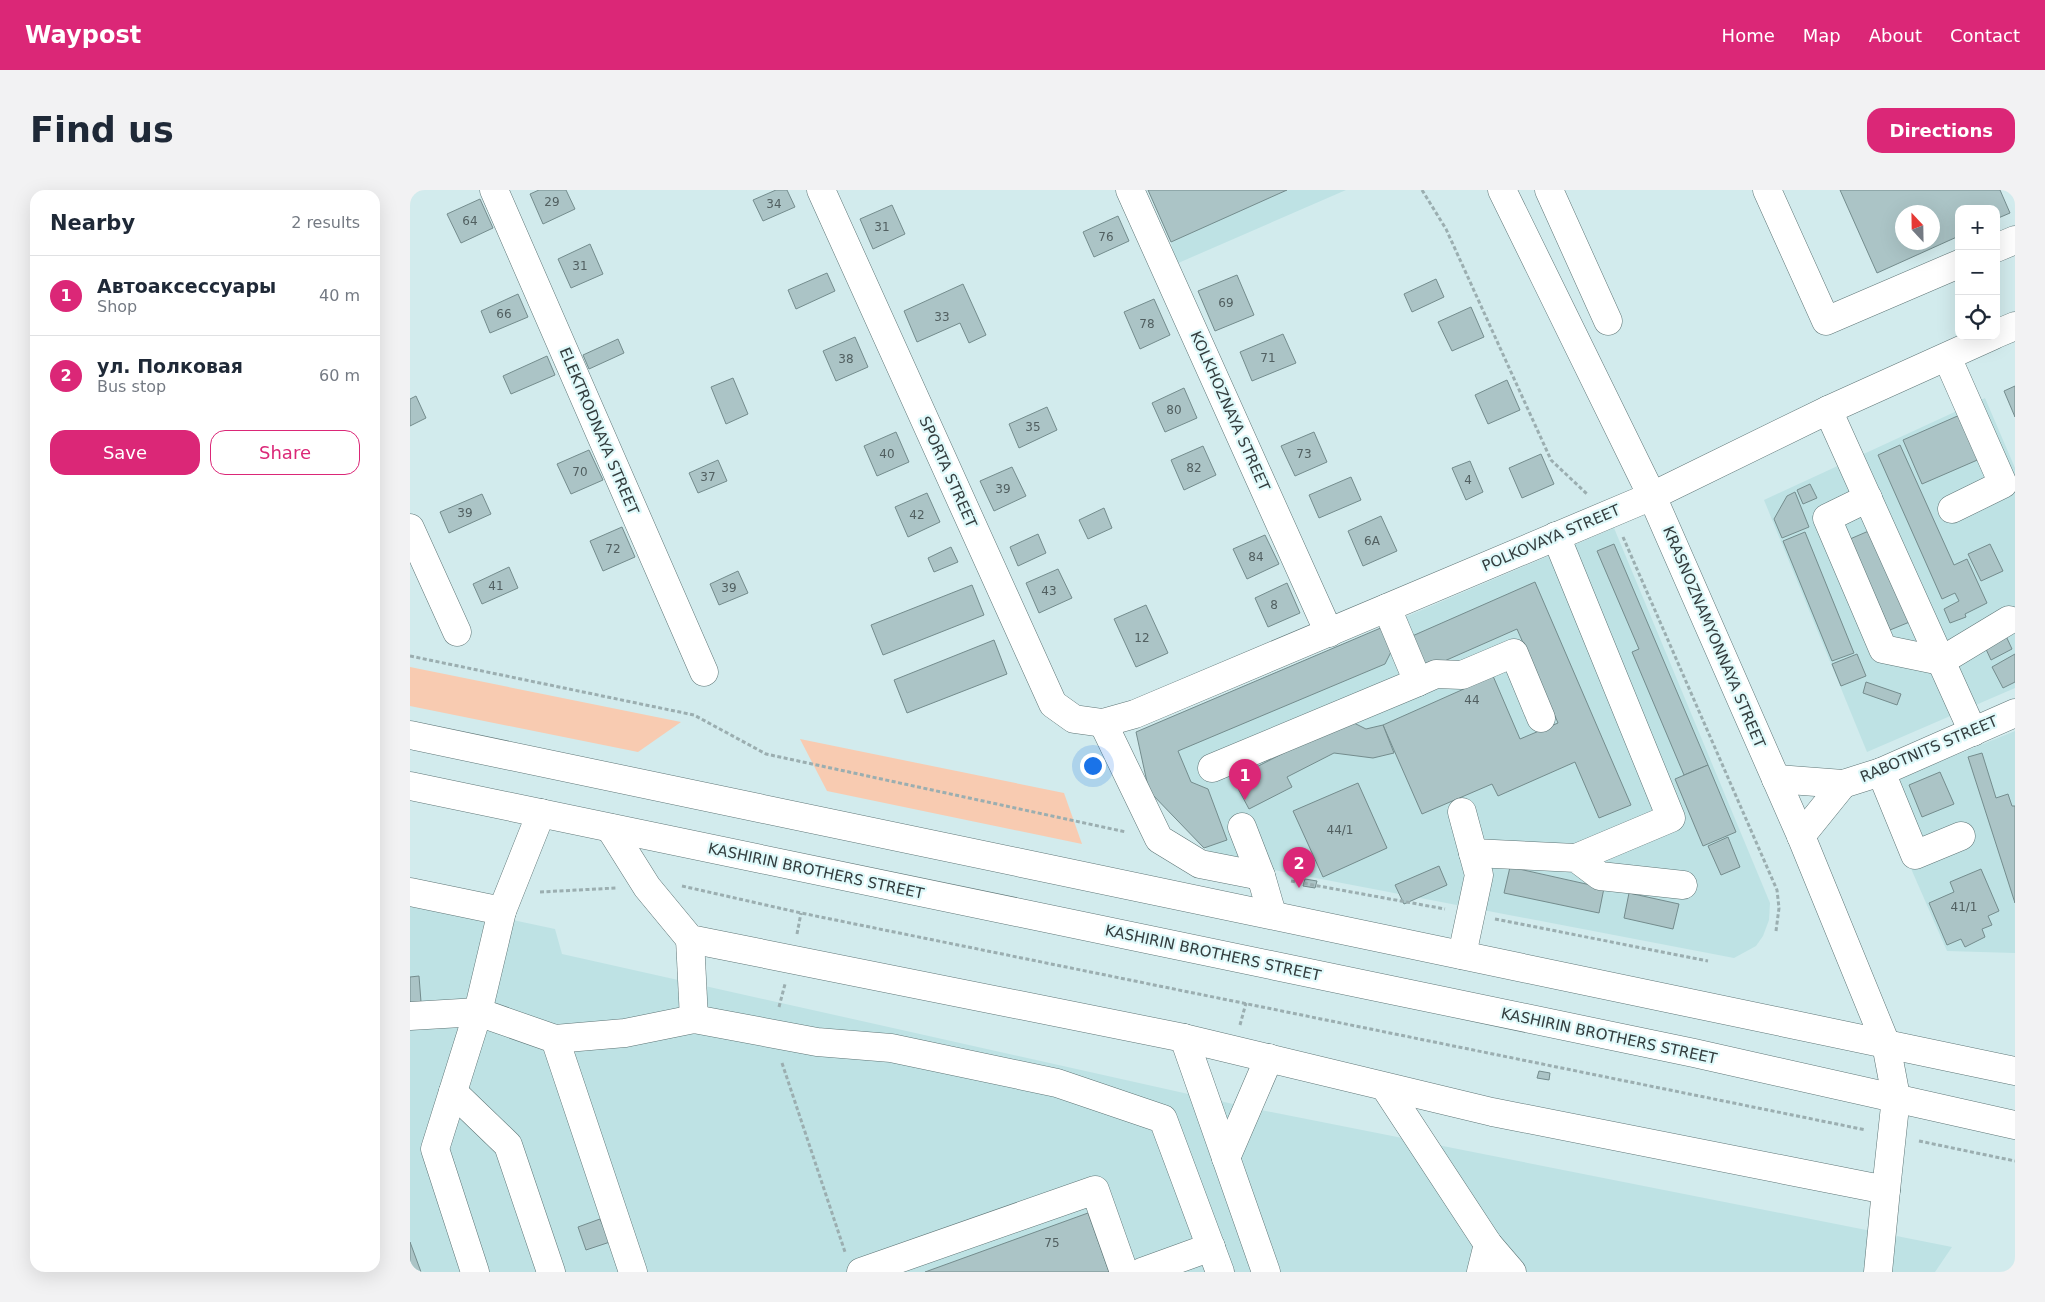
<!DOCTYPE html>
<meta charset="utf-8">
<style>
body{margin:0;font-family:"DejaVu Sans",sans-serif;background:#f2f2f3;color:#1f2937}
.controls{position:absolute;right:15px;top:15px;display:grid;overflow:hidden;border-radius:10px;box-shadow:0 5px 20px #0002}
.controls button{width:45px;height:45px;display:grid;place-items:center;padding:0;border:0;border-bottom:1px solid #e0e1e3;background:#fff;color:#1f2937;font:25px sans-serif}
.compass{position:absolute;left:1485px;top:15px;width:45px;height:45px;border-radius:50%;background:#fff;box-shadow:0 5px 20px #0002;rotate:338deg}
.you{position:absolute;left:682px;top:575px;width:18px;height:18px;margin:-12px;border:4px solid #fff;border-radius:50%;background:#1a73e8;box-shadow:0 0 0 8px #1a73e833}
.badge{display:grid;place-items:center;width:32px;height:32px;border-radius:50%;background:#db2777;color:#fff;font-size:16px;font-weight:700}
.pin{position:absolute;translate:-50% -41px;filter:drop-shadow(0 1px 2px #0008)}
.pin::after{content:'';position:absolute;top:26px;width:18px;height:15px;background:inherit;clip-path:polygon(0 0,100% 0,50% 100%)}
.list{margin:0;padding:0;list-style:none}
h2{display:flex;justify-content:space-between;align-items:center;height:65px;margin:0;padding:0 20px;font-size:21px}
h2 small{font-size:16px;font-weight:400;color:#747a83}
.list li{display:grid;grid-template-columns:32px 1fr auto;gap:15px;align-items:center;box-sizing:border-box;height:80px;padding:0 20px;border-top:1px solid #e0e1e3}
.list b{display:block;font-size:19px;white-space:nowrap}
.list p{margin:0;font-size:16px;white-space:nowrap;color:#747a83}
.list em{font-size:16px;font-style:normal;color:#747a83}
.actions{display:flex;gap:10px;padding:15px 20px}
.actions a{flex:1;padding:11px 0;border:1px solid #db2777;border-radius:15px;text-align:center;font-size:18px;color:#db2777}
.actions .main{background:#db2777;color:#fff}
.icon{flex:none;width:28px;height:28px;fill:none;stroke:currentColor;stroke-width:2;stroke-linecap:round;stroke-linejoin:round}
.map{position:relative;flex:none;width:1605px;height:1082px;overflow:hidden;border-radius:15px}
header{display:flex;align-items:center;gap:30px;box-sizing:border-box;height:70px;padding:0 25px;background:#db2777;color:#fff}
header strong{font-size:24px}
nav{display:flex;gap:28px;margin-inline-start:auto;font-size:18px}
.intro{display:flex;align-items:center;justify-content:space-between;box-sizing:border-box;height:120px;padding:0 30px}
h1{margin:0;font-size:35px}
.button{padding:12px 22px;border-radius:15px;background:#db2777;color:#fff;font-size:18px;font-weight:700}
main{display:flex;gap:30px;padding:0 30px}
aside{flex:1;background:#fff;border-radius:15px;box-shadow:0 5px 20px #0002}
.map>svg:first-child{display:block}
.built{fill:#bee2e4}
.green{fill:#f8cbb1}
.building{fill:#abc4c6;stroke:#748c8d;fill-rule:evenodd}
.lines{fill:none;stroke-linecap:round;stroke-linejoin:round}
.minor-casing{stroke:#5e7576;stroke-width:29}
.major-casing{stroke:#5e7576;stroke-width:29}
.path{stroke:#9baeb0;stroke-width:3;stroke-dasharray:4 2.5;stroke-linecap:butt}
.minor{stroke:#fff;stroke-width:28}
.major{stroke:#fff;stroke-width:28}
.labels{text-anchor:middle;stroke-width:4.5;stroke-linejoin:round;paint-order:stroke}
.number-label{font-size:12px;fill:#515f60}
.street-label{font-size:15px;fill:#333d3e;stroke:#dff9fa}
</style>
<header>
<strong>Waypost</strong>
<nav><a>Home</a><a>Map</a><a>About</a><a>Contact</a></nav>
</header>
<div class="intro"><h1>Find us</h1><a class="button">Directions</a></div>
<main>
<aside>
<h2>Nearby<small>2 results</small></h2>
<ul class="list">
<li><span class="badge">1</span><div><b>Автоаксессуары</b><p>Shop</p></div><em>40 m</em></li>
<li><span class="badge">2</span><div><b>ул. Полковая</b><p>Bus stop</p></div><em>60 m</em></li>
</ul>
<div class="actions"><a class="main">Save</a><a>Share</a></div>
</aside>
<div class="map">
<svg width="1605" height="1082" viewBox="0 0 1605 1082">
<rect width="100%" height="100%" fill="#d2ebed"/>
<!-- built -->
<g class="built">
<path d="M738 0H936L766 74 761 52Z"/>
<path d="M1575 208 1605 278V498L1457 562 1354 310Z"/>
<path d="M1204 338 1360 713 1359 730 1353 746 1346 756 1324 768 806 669 739 601 726 542Z"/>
<path d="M1605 541V763L1537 761 1475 619 1482 591Z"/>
<path d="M0 708 145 739 152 764 841 918 1542 1057 1525 1082H0Z"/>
</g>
<!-- green -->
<g class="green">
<path d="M0 477 271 532 228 562 0 516Z"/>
<path d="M390 549 654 603 672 654 417 601Z"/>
</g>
<!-- building -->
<g class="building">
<path d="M129 0H156L165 19 133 34 120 4Z"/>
<path d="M366 0H377L385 17 353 31 343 10Z"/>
<path d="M738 0H877L761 52Z"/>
<path d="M1430 0H1590L1600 23 1586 29V19H1549V46L1467 83ZM1492 22H1522V52H1492Z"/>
<path d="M70 9 83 38 51 53 37 24Z"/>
<path d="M482 15 495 44 463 59 450 29Z"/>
<path d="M708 26 719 51 684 67 673 42Z"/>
<path d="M180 54 193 84 161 98 148 69Z"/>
<path d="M417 83 425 101 386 119 378 100Z"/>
<path d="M827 85 844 125 805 141 788 101Z"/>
<path d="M1026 89 1034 107 1002 122 994 104Z"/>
<path d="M553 94 576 145 559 153 550 133 507 152 494 121Z"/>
<path d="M108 104 118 127 80 143 71 121Z"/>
<path d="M744 109 760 145 730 159 714 122Z"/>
<path d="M1061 117 1074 147 1042 161 1028 132Z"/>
<path d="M873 144 886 173 842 191 830 162Z"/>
<path d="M445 147 458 177 426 191 413 161Z"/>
<path d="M208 149 214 163 179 179 173 165Z"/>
<path d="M137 166 145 185 101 204 93 186Z"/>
<path d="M323 188 338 224 316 234 301 197Z"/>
<path d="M1097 190 1110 220 1078 234 1065 205Z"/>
<path d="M1605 196V227L1594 201Z"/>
<path d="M774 198 787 228 755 242 742 213Z"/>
<path d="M6 206 16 228 0 236V209Z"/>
<path d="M637 217 647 240 609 258 599 234Z"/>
<path d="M1552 224 1572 268 1512 294 1493 250Z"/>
<path d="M486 242 499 272 467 286 454 256Z"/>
<path d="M904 242 917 272 885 286 871 256Z"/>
<path d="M1490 255 1544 375 1557 369 1577 413 1555 424 1556 427 1540 433 1534 419 1549 411 1545 403 1532 409 1468 265Z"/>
<path d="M793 256 806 285 774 300 761 270Z"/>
<path d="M179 260 193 290 161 304 147 274Z"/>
<path d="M1131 264 1144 294 1112 308 1099 278Z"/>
<path d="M308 270 317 291 288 303 279 283Z"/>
<path d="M1060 271 1073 302 1056 310 1042 278Z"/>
<path d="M602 277 616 306 584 321 570 291Z"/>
<path d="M941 287 951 310 909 328 899 305Z"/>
<path d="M1400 294 1407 308 1393 314 1387 300Z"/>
<path d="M1385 302 1399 337 1372 348 1364 329 1377 306Z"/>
<path d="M517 303 530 332 498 347 485 317Z"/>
<path d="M72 304 81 324 39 343 30 322Z"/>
<path d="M694 318 702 338 678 349 669 330Z"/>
<path d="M971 326 987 361 953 376 938 341Z"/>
<path d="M212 337 225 367 193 381 180 351Z"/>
<path d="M1461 340 1502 431 1480 440 1440 349Z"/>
<path d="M1395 342 1444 463 1422 471 1373 351Z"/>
<path d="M628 344 636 363 608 376 600 357Z"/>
<path d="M855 345 869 374 837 389 823 359Z"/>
<path d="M1204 354 1298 575 1274 585 1222 462 1229 459 1187 361Z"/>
<path d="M1580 354 1593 381 1571 391 1558 364Z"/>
<path d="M541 357 548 372 524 382 518 368Z"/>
<path d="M99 377 108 398 72 414 63 394Z"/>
<path d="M648 379 662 408 629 423 616 393Z"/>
<path d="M328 381 338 403 309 415 300 394Z"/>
<path d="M1125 392 1221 615 1189 628 1165 572 1088 606 1082 594 1012 624 973 535 1083 486 1110 549 1148 533 1107 439 1014 480 1000 447Z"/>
<path d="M877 393 890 423 858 437 845 408Z"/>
<path d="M562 395 574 425 473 465 461 435Z"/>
<path d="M736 415 758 463 726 477 704 429Z"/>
<path d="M973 437 983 458 975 474 768 561 781 592 798 599 817 650 794 658 739 601 726 542Z"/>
<path d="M1596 446 1602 459 1581 470 1575 457Z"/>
<path d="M584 450 597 484 497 523 484 490Z"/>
<path d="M1447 464 1456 486 1431 496 1422 474Z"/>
<path d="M1605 464V492L1593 498 1582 477Z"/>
<path d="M1456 492 1491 504 1487 515 1453 503Z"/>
<path d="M938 530 956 539 973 535 984 563 963 568 924 563 877 587 882 597 839 619 823 589Z"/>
<path d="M1572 563 1586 608 1598 604 1602 616H1605V713L1558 567Z"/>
<path d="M1298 575 1326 642 1293 656 1265 589Z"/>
<path d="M1530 582 1544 614 1512 627 1499 595Z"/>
<path d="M948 593 977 658 913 687 883 621Z"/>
<path d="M1318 647 1330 677 1311 685 1298 656Z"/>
<path d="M1029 676 1037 695 994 714 985 695Z"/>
<path d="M1100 677 1194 698 1189 723 1094 703Z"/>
<path d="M1571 679 1589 721 1578 726 1582 735 1572 739 1575 747 1555 757 1551 749 1537 755 1519 713 1544 702 1540 692Z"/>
<path d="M895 689 907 691 905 698 893 696Z"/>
<path d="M1219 703 1269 714 1263 739 1214 728Z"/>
<path d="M9 786 11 812 0 813V787Z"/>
<path d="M1129 881 1140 883 1139 890 1127 888Z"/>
<path d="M678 1023 699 1082H515Z"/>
<path d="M190 1029 200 1052 176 1060 168 1037Z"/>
<path d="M0 1052 11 1082H0Z"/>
</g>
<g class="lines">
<defs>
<g id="minor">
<path d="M84 0 294 482"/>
<path d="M411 0 643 514 664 529 693 533 725 524 1242 306 1418 220 1582 146"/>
<path d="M720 0 919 443"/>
<path d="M1139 0 1198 131"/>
<path d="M1357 0 1416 131 1549 74"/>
<path d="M1586 58 1605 50"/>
<path d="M1586 144 1605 136"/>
<path d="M1537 167 1593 294 1542 319"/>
<path d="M1418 220 1563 542"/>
<path d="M1458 308 1417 328 1473 459 1531 471 1599 430"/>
<path d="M0 338 47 442"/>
<path d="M1146 346 1261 628 1166 668"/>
<path d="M1008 492 1026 484 1052 485 1104 463 1131 528"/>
<path d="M693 533 749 649 790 674 851 686"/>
<path d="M802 578 1008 492 977 418"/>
<path d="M1471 582 1505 665 1551 646"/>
<path d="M1366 589 1433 594 1471 582 1605 523"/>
<path d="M1052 622 1069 685 1052 765"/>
<path d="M832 637 851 686 862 724"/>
<path d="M200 638 237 697 280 749 774 848 1082 922 1476 1000 1486 907 1476 854 1391 646 1242 306 1092 0"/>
<path d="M1391 646 1433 594"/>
<path d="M1063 663 1166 668 1190 686 1273 695"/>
<path d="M0 702 92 721 131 623"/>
<path d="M280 749 284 829"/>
<path d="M0 826 68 822 145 849 223 1082"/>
<path d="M774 848 856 1082"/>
<path d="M145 849 215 843 284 829 407 852 481 858 647 893 753 929 810 1082"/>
<path d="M975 897 1078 1054 1102 1082"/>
<path d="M43 902 98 955 141 1082"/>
<path d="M816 968 859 868"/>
<path d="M65 1082 25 959 68 822 92 721"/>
<path d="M451 1082 685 1000 714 1082"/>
<path d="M732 1082 801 1057"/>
<path d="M1071 1082 1078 1054"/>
<path d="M1468 1082 1476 1000"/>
</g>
<g id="major">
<path d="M0 545 1605 881"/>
<path d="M0 596 1284 863 1605 935"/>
</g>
</defs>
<!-- minor casing -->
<use href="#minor" class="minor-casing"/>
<!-- major casing -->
<use href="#major" class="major-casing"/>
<!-- path -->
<g class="path">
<path d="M1012 0 1036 39 1141 270 1177 304"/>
<path d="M1213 347 1367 700 1369 718 1366 741"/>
<path d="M0 466 284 525 356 564 716 642"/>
<path d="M881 691 1035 719"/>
<path d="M272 696 391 723 1456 940"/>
<path d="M130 702 206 698"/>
<path d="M1085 729 1298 771"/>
<path d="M387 744 391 723"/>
<path d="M369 817 375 794"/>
<path d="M830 835 836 813"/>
<path d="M372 873 435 1062"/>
<path d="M1509 951 1605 971"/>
</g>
<!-- minor -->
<use href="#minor" class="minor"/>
<!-- major -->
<use href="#major" class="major"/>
</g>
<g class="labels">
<!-- number labels -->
<g class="number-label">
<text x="142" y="16">29</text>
<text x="364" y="18">34</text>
<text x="60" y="35">64</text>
<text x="472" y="41">31</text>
<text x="696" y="51">76</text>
<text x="170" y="80">31</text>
<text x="816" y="117">69</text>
<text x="94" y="128">66</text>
<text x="532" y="131">33</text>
<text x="737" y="138">78</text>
<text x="858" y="172">71</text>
<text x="436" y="173">38</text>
<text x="764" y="224">80</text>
<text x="623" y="241">35</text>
<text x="477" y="268">40</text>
<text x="894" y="268">73</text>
<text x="784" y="282">82</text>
<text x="170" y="286">70</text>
<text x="298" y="291">37</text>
<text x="1058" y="294">4</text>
<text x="593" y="303">39</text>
<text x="55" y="327">39</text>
<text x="507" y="329">42</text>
<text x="962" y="355">6А</text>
<text x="203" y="363">72</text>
<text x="846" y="371">84</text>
<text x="86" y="400">41</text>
<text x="319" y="402">39</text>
<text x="639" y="405">43</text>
<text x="864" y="419">8</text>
<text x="732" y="452">12</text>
<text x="1062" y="514">44</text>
<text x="930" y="644">44/1</text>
<text x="1554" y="721">41/1</text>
<text x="642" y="1057">75</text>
</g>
<!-- street labels -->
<g class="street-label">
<text transform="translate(820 221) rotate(66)" y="5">KOLKHOZNAYA STREET</text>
<text transform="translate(189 241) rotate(67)" y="5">ELEKTRODNAYA STREET</text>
<text transform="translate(538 282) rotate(66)" y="5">SPORTA STREET</text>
<text transform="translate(1141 348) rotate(-23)" y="5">POLKOVAYA STREET</text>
<text transform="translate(1304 447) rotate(67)" y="5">KRASNOZNAMYONNAYA STREET</text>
<text transform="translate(1519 559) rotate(-23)" y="5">RABOTNITS STREET</text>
<text transform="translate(406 681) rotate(12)" y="5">KASHIRIN BROTHERS STREET</text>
<text transform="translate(803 763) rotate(12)" y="5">KASHIRIN BROTHERS STREET</text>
<text transform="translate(1199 846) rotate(12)" y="5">KASHIRIN BROTHERS STREET</text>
</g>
</g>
</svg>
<div class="controls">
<button>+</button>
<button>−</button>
<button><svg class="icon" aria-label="locate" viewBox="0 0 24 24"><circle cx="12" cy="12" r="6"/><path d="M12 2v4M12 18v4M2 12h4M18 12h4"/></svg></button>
</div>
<svg class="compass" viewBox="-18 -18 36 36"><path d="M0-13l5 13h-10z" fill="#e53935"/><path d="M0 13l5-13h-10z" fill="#747a83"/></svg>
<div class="you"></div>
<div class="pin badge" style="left:835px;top:610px">1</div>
<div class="pin badge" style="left:889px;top:698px">2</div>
</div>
</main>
